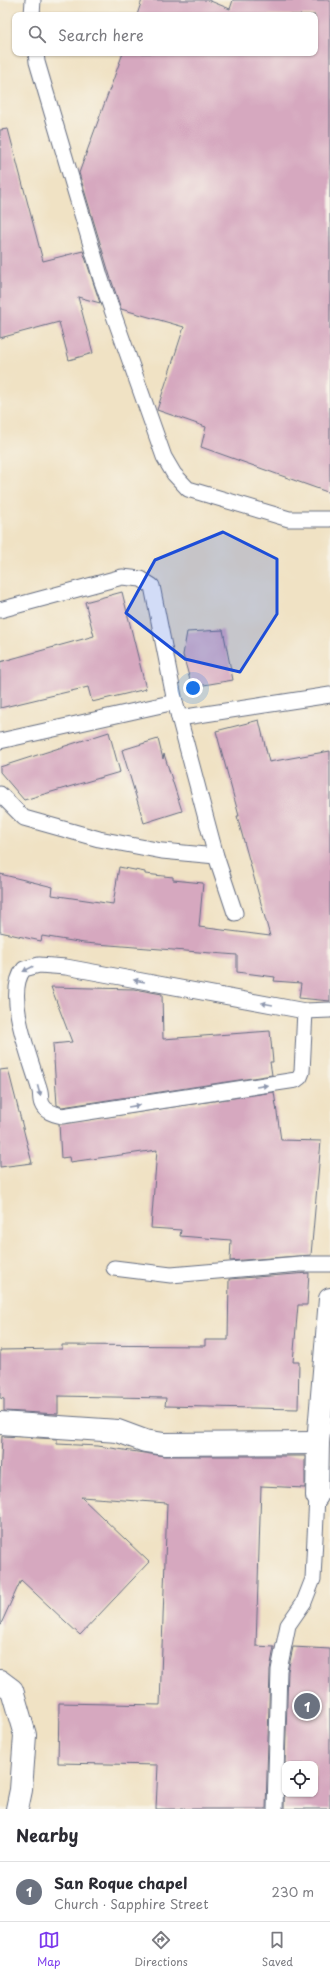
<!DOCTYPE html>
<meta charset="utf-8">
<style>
body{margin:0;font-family:"Playpen Sans",sans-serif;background:#f2f2f3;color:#2b2b33}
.controls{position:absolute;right:12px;bottom:12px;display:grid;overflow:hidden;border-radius:8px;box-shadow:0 1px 3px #0004}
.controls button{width:36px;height:36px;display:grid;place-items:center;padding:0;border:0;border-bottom:1px solid #e1e1e2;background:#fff;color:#2b2b33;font:20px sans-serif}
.you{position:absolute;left:193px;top:688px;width:14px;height:14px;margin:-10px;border:3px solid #fff;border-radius:50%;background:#1a73e8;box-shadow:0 0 0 6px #1a73e833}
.badge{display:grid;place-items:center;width:26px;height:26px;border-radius:50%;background:#7c3aed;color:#fff;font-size:13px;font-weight:700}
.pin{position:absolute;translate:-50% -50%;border:2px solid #fff;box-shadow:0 1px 4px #0006}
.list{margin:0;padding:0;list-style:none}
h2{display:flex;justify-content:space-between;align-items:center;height:52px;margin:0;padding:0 16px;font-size:17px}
h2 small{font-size:13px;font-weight:400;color:#7c7c81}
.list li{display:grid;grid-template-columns:26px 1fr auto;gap:12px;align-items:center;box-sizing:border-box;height:60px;padding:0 16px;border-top:1px solid #e1e1e2}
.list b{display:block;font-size:15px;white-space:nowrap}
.list p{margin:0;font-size:13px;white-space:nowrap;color:#7c7c81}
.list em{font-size:13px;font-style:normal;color:#7c7c81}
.icon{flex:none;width:22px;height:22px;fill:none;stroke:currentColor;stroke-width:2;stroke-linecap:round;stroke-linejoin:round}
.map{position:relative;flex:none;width:330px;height:1809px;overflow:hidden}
.search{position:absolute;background:#fff;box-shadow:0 1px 3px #0004;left:12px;right:12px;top:12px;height:44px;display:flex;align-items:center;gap:10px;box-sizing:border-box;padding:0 14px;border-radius:8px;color:#7c7c81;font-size:15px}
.sheet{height:112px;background:#fff}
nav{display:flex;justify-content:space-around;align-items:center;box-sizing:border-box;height:56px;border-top:1px solid #e1e1e2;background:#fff;font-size:11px;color:#7c7c81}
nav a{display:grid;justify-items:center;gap:2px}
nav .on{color:#7c3aed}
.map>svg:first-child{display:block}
.building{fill:#d6a8bf}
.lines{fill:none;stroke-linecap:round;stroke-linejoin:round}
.service-casing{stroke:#666e82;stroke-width:17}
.minor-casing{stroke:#666e82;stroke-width:24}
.service{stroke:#fff;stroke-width:15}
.minor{stroke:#fff;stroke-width:22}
.oneway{fill:#8d97ae}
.marked{fill:#1d4ed8;fill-opacity:0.2;stroke:#1d4ed8;stroke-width:3;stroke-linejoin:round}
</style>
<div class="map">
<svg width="330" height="1809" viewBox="0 0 330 1809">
<rect width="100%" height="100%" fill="#f7f3e8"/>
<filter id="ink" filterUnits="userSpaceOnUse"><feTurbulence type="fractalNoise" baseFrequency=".025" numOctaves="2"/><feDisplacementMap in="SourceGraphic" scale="8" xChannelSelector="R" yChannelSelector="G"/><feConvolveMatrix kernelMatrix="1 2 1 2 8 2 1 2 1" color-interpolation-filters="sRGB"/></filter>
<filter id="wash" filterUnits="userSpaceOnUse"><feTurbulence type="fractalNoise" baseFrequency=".012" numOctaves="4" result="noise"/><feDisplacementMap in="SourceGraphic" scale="16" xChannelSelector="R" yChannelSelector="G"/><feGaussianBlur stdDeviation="0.9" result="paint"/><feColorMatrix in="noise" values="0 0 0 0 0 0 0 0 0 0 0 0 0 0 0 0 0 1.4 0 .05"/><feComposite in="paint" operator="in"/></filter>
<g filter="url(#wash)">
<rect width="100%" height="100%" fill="#f0e2c4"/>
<g id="blocks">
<!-- building -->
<g class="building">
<path d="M142 0H208L230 9 233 0H330V493L201 447 206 427 157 410 184 327 121 309 110 276 79 173 123 53H315V15H137Z"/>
<path d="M8 129 43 261 83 251 100 303 78 297 93 353 69 360 59 322 0 338V130Z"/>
<path d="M122 592 146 689 92 702 88 687 0 708V662L94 636 85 602Z"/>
<path d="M223 630 233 680 192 687 183 655 187 632Z"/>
<path d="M259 720 269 762 330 751V1001L299 998 301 983 274 981 275 977 237 972V955L84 943 42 936 41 941 0 932V874L53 887 52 895 113 904 119 867 145 872V874L173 877V880L203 883 199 927 270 936 237 816H239L216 731Z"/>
<path d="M109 732 120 772 24 800 0 772V767Z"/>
<path d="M158 739 163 759 164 754 182 811 144 823 122 750Z"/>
<path d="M51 987 134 989 162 994 163 1039 270 1031 273 1062H270L272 1075 62 1107 57 1105 53 1044 72 1042Z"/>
<path d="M8 1069 32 1163 0 1167V1070Z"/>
<path d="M274 1092 281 1140 321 1141 311 1255 230 1261 231 1240 180 1236 181 1230 151 1228 157 1150 70 1162 69 1157 61 1158 59 1124Z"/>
<path d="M309 1273 307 1305H298L293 1362H299L298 1409 165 1406 166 1398 58 1396V1414L4 1411V1399L0 1398V1350L62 1349V1345L205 1346V1340H228L229 1279Z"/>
<path d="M2 1436 57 1439V1444L98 1446 164 1456H305V1488L261 1486 256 1646 274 1647 270 1670 266 1809H156L158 1765 58 1763 59 1703 160 1705 167 1503 81 1497 149 1562 80 1635 21 1580 0 1626V1480Z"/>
<path d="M293 1647 330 1649V1809H284L285 1774V1794H315V1764H285L288 1671Z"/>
</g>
</g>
</g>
<g filter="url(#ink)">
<use href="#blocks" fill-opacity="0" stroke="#666e82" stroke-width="1"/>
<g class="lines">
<defs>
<g id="service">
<path d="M32 15 33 0"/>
<path d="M36 53 37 62 101 279 164 457 174 474 188 489 289 519H330"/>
<path d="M0 610 122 577 141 579 152 586 175 702 216 856 235 913"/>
<path d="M179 718 330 695"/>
<path d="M0 741 175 702"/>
<path d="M0 794 24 818 99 839 162 851 216 856"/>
<path d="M305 1011 302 1072 300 1077 296 1080 62 1116C54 1114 45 1112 42 1104 40 1100 41 1095 40 1091 32 1063 3 994 24 969L39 965 66 967 305 1011 330 1010"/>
<path d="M114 1268 171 1275 300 1264H330"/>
<path d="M275 1809 279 1670 288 1625 304 1602 313 1579 317 1496"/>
</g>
<g id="minor">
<path d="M0 1423 118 1431 145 1441 164 1444 318 1443"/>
<path d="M317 1496 318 1443 330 1299"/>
<path d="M0 1681 12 1690 25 1735 21 1790 17 1809"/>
</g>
</defs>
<!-- service casing -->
<use href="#service" class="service-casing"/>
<!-- minor casing -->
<use href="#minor" class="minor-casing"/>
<!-- service -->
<use href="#service" class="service"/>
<!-- minor -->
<use href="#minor" class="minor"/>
</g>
<!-- one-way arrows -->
<defs><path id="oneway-solid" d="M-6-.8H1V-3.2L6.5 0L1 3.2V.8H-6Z"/></defs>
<g class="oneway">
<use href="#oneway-solid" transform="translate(28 969) rotate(153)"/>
<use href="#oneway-solid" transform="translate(139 981) rotate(-170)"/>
<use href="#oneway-solid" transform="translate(267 1004) rotate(-170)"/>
<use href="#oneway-solid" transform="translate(262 1086) rotate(-9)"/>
<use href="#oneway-solid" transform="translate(39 1091) rotate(75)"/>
<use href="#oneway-solid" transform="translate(134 1106) rotate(-9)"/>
</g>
</g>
<!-- marked area -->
<path class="marked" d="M223 532 277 559V614L240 672 185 659 126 613 155 560Z"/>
</svg>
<div class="controls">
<button><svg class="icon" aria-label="locate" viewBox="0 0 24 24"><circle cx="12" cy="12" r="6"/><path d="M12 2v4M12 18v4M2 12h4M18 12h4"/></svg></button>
</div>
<div class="you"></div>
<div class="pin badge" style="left:307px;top:1706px;background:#6b7280">1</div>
<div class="search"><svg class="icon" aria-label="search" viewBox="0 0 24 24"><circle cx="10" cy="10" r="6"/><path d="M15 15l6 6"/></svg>Search here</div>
</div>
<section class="sheet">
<h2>Nearby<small></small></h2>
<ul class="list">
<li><span class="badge" style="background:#6b7280">1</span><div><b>San Roque chapel</b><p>Church · Sapphire Street</p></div><em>230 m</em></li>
</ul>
</section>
<nav>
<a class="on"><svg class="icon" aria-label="map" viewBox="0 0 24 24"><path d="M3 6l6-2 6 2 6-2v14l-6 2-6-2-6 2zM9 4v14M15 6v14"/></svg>Map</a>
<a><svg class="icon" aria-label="directions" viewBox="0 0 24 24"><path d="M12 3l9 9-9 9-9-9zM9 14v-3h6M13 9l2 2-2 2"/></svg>Directions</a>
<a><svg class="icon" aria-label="saved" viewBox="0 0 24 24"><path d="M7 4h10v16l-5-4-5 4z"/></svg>Saved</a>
</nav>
